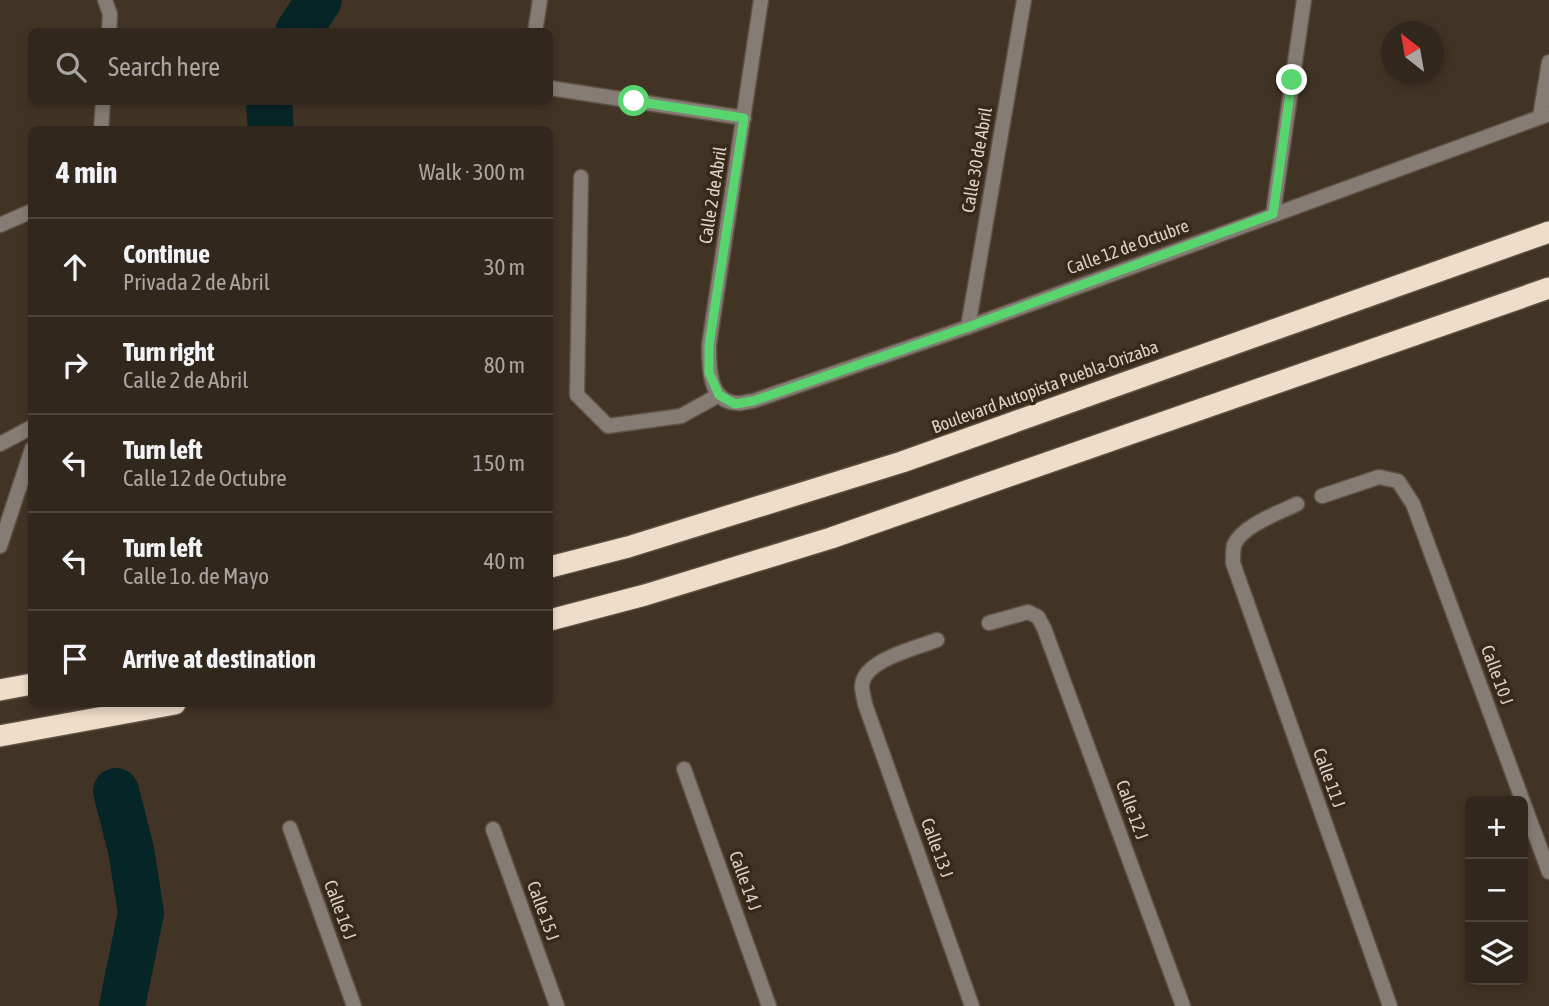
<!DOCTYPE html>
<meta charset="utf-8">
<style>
body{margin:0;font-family:"Asap Condensed",sans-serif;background:#3a2f25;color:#f1f3f6}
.controls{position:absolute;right:21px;bottom:21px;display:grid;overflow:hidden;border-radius:10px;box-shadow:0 4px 10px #0003}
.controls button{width:63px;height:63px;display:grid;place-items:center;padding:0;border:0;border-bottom:2px solid #4d443b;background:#32271c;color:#f1f3f6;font:35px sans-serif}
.compass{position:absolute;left:1381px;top:21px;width:63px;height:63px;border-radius:50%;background:#32271c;box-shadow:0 4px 10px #0003;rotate:329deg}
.stop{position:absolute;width:21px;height:21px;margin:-16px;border:5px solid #59d56f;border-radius:50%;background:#fff}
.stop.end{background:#59d56f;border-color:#fff;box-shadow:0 2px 7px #0008}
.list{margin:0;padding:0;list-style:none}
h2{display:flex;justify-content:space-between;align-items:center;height:91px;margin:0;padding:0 28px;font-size:30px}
h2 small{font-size:23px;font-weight:400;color:#a8a5a3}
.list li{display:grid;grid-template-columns:46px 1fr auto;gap:21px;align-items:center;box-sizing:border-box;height:98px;padding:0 28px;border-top:2px solid #4d443b}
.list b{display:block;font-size:26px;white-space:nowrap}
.list p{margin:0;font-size:23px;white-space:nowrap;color:#a8a5a3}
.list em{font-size:23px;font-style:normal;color:#a8a5a3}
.icon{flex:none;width:38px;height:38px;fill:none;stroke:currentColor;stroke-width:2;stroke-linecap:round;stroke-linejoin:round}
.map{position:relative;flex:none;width:1549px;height:1006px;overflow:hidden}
.search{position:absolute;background:#32271c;box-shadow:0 4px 10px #0003;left:28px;top:28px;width:525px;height:77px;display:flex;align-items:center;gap:18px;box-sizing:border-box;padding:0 24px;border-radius:10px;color:#a8a5a3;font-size:26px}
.panel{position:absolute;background:#32271c;box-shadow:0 4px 10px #0003;left:28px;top:126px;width:525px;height:581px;border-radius:10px}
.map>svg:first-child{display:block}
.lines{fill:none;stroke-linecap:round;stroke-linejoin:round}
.river{stroke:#062527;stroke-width:46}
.lane-casing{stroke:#5e5143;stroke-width:17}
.street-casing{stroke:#5e5143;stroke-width:17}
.highway-casing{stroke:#5e5143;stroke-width:24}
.lane{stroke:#847c75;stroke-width:14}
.street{stroke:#847c75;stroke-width:14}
.highway{stroke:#efdcc9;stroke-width:21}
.route{stroke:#59d56f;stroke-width:9}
.labels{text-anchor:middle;stroke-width:7;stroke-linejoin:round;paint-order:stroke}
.street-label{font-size:18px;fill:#ddd3ca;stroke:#382a1b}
</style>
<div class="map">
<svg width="1549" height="1006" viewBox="0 0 1549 1006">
<rect width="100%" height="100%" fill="#423425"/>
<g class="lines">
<!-- river -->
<g class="river">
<path d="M298 32 319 0"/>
<path d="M269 102 271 130"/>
<path d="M116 791 131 850 141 913 122 1006"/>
</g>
<defs>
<path id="lane" d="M581 177 577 395 608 426 681 416 719 395"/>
<g id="street">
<path d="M105 0 110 14 109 32"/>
<path d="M761 0 709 345C709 365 708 402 737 403 742 404 748 401 753 401L968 327 1549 114"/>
<path d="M535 32 540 0"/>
<path d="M550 88 744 118"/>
<path d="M1540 117 1549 62"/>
<path d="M101 130 103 102"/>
<path d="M1273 214 1304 0"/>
<path d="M0 225 32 211"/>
<path d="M968 327 1024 0"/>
<path d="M0 444 32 427"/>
<path d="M1322 496 1379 477 1398 481 1413 504 1549 872"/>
<path d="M1297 504C1278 513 1242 526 1234 545 1233 550 1233 557 1233 563L1390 1006"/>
<path d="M0 546 32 449"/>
<path d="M989 623 1028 612 1038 617 1044 628 1183 1006"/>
<path d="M937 640C916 648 863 660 862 686 862 692 864 698 865 704L972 1006"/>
<path d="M684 769 769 1006"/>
<path d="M290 828 354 1006"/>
<path d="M493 829 557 1006"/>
</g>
<g id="highway">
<path d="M550 567 628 547 902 462 1549 232"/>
<path d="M550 620 645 595 831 538 1549 288"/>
<path d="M0 690 32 684"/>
<path d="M0 736 175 704"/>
</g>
</defs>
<!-- lane casing -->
<use href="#lane" class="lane-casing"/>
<!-- street casing -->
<use href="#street" class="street-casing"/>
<!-- highway casing -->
<use href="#highway" class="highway-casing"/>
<!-- lane -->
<use href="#lane" class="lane"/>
<!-- street -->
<use href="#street" class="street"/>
<!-- highway -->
<use href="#highway" class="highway"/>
</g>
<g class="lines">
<!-- route -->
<path class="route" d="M634 101 744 118 709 345V373L719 395 735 404 753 401 968 327 1273 214 1292 80"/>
</g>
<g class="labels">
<!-- street labels -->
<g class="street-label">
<text transform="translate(977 160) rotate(-80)" y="6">Calle 30 de Abril</text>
<text transform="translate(713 195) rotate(-81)" y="6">Calle 2 de Abril</text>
<text transform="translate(1128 247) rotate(-20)" y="6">Calle 12 de Octubre</text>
<text transform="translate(1045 387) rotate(-20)" y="6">Boulevard Autopista Puebla-Orizaba</text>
<text transform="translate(1497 675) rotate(70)" y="6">Calle 10 J</text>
<text transform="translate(1329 778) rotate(70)" y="6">Calle 11 J</text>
<text transform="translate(1132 810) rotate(70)" y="6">Calle 12 J</text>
<text transform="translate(937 848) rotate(70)" y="6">Calle 13 J</text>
<text transform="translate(745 881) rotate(70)" y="6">Calle 14 J</text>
<text transform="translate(340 910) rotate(70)" y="6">Calle 16 J</text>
<text transform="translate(543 911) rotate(70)" y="6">Calle 15 J</text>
</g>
</g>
</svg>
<div class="controls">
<button>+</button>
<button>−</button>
<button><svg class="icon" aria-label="layers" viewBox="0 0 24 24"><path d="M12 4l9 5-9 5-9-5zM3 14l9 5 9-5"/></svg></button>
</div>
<svg class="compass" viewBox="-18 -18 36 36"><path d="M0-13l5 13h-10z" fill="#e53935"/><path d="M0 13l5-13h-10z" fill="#a8a5a3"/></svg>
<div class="stop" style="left:634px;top:101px"></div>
<div class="stop end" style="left:1292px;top:80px"></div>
<div class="search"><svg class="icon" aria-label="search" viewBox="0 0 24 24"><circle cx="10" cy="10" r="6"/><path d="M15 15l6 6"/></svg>Search here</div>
<section class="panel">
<h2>4 min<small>Walk · 300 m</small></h2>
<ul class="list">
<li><svg class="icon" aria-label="ahead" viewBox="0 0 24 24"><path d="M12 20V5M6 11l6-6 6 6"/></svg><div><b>Continue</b><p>Privada 2 de Abril</p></div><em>30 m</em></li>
<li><svg class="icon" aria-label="right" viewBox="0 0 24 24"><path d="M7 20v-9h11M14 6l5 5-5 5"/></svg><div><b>Turn right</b><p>Calle 2 de Abril</p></div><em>80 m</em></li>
<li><svg class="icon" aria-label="left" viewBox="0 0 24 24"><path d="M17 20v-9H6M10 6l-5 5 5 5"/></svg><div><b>Turn left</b><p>Calle 12 de Octubre</p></div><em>150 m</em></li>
<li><svg class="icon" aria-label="left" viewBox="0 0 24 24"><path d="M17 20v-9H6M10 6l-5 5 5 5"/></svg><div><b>Turn left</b><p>Calle 1o. de Mayo</p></div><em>40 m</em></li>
<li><svg class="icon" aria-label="arrive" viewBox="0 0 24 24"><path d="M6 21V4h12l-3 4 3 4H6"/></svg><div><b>Arrive at destination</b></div></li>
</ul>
</section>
</div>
